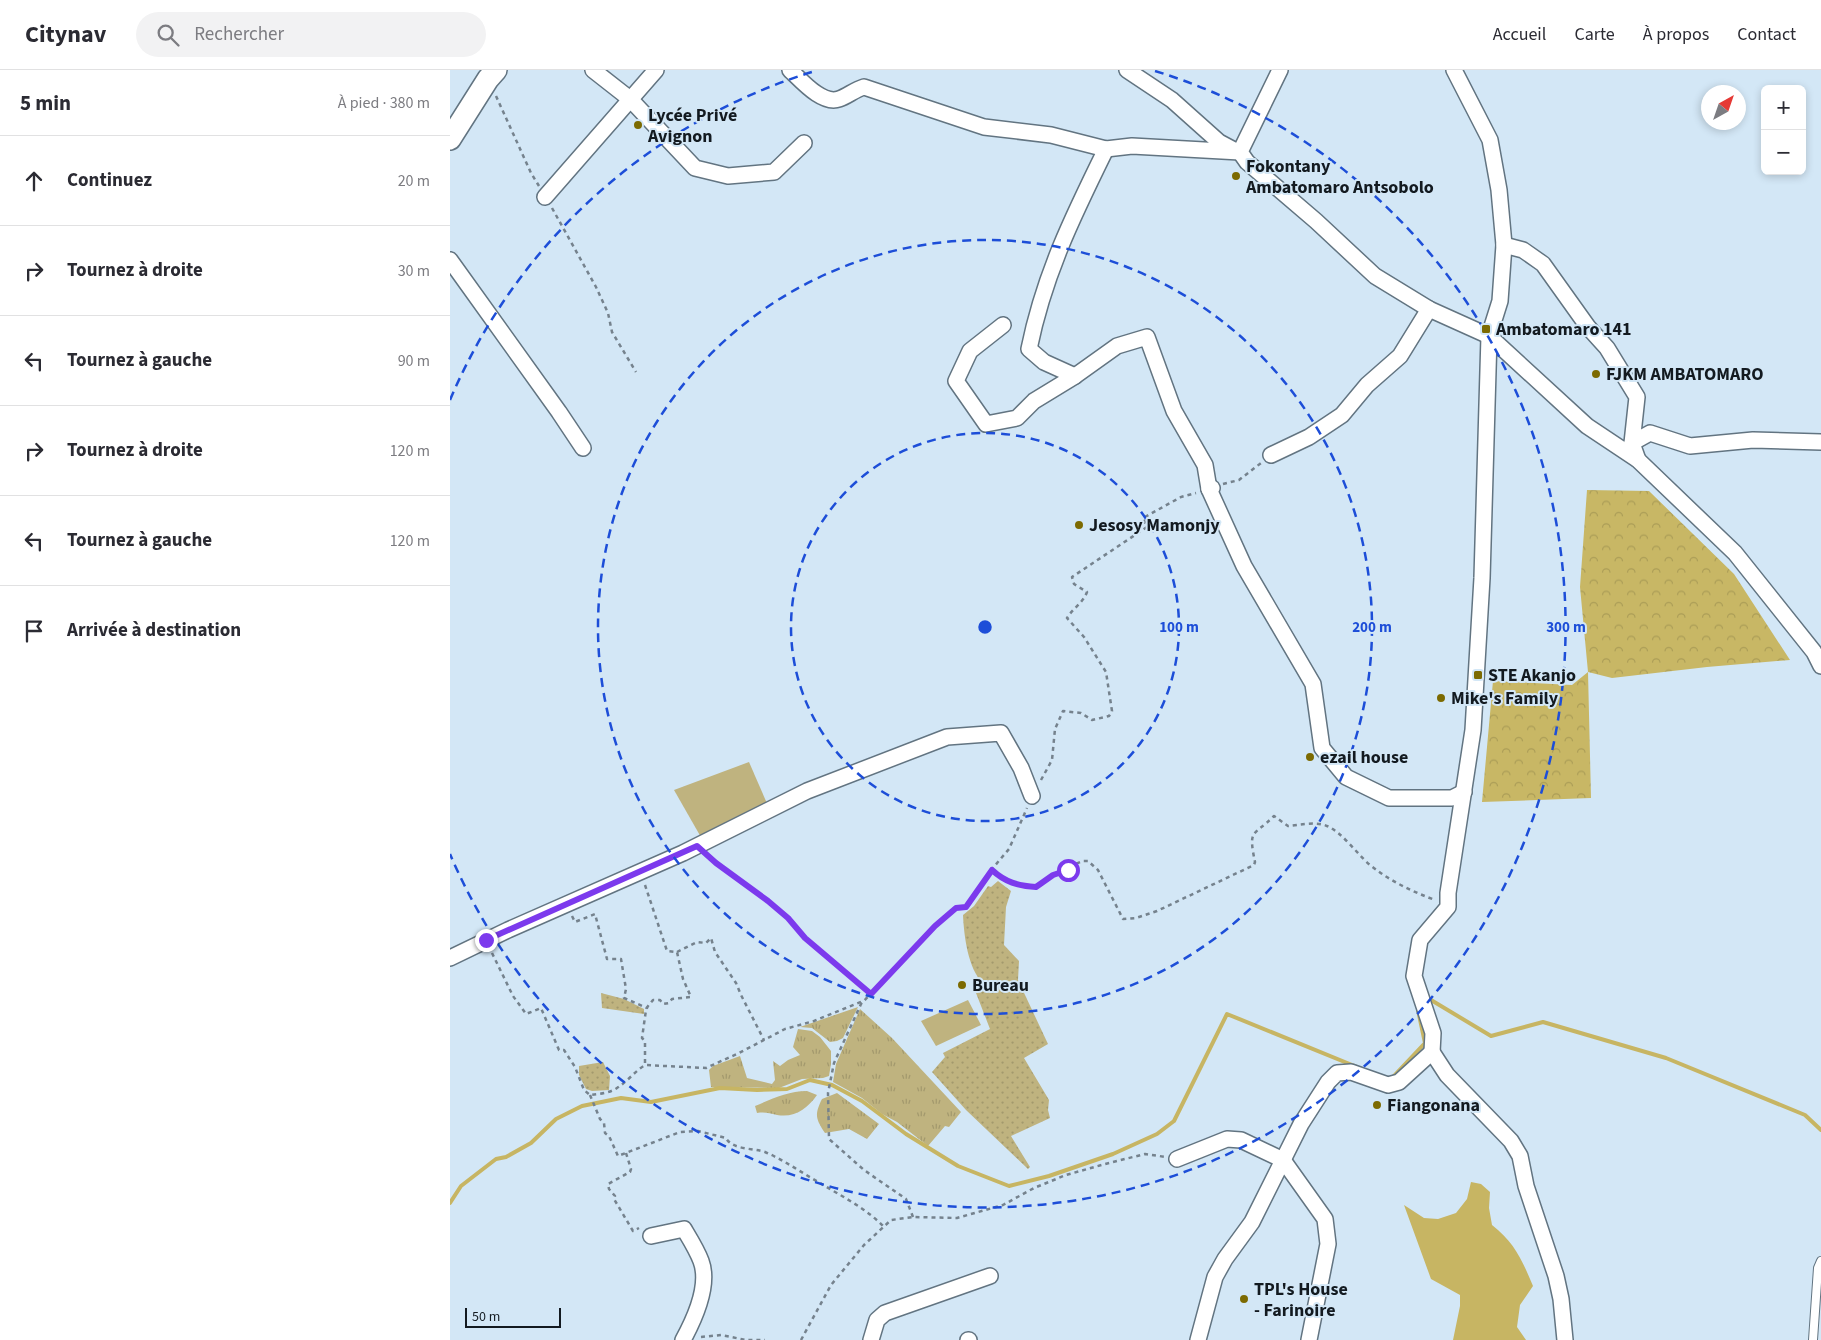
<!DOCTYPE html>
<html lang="fr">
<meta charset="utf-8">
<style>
body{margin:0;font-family:"Source Sans 3",sans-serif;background:#f2f2f3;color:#2b2b33}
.controls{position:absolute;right:15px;top:15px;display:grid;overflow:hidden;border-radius:8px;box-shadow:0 2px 8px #0003}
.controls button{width:45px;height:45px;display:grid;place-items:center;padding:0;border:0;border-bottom:1px solid #e1e1e2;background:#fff;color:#2b2b33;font:25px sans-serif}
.compass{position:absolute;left:1251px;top:15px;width:45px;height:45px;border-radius:50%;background:#fff;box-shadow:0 2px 8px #0003;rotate:40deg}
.scale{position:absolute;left:15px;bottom:12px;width:96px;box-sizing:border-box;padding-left:5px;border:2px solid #131a20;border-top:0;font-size:14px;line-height:18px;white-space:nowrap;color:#131a20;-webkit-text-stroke:4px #d3e7f6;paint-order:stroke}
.stop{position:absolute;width:15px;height:15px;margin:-11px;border:4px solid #7c3aed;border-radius:50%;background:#fff}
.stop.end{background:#7c3aed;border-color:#fff;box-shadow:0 1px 5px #0008}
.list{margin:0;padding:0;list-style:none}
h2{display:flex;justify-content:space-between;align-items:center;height:65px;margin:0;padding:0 20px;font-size:21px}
h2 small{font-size:16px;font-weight:400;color:#7c7c81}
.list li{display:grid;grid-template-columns:32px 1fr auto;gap:15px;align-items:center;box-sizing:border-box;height:90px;padding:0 20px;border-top:1px solid #e1e1e2}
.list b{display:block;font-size:19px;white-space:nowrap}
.list em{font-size:16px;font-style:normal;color:#7c7c81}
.icon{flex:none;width:28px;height:28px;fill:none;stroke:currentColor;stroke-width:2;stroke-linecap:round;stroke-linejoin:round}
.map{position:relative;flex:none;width:1371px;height:1270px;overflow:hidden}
header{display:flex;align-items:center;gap:30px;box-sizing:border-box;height:70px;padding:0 25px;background:#fff;border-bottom:1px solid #e1e1e2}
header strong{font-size:24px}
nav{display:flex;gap:28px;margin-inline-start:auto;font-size:18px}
.search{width:350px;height:45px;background:#f2f2f3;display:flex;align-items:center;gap:12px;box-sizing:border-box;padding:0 18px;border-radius:28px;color:#7c7c81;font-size:19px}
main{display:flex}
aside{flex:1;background:#fff}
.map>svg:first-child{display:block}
.grass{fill:url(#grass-tufts)}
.forest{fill:url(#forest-crowns)}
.park{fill:url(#park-dots)}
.pitch{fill:#bfb37f}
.water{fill:#c7b563}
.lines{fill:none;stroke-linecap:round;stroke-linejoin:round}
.stream{stroke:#c7b563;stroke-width:4}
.lane-casing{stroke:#627481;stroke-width:10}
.street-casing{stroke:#627481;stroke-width:18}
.secondary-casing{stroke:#627481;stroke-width:24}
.path{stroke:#75828d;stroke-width:2.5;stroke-dasharray:4 4;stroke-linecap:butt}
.lane{stroke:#fff;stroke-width:8}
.street{stroke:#fff;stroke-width:15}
.secondary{stroke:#fff;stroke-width:21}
.route{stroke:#7c3aed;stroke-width:6}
.ring{fill:none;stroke:#1d4ed8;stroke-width:2.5;stroke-dasharray:9 6}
.poi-dot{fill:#7c6a01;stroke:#d3e7f6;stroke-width:2}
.labels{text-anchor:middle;stroke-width:4;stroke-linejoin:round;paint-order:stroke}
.poi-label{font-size:18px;font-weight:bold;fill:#131a20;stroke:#d3e7f6;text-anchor:start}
.centre{fill:#1d4ed8;stroke:#d3e7f6;stroke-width:2.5}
.ring-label{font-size:15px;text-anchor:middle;font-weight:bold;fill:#1d4ed8;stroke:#d3e7f6;stroke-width:4;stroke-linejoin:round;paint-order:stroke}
</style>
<header>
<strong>Citynav</strong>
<div class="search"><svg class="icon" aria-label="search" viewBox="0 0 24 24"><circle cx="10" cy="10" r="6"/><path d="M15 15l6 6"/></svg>Rechercher</div>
<nav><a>Accueil</a><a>Carte</a><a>À propos</a><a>Contact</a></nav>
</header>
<main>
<aside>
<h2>5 min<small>À pied · 380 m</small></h2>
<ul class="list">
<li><svg class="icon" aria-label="ahead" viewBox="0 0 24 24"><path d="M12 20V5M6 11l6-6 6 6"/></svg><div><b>Continuez</b></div><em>20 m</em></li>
<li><svg class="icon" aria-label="right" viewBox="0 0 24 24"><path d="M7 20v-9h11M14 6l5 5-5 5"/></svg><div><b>Tournez à droite</b></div><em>30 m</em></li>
<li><svg class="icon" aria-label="left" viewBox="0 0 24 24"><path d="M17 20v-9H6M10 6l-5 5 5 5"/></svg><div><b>Tournez à gauche</b></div><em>90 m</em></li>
<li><svg class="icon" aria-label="right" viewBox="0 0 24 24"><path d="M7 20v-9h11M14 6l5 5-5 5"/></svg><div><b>Tournez à droite</b></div><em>120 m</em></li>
<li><svg class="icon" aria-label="left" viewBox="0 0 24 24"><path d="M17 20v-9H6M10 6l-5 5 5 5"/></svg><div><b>Tournez à gauche</b></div><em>120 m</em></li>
<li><svg class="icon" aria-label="arrive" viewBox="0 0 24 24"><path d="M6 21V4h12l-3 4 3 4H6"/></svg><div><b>Arrivée à destination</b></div></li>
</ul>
</aside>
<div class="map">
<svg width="1371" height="1270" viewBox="0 0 1371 1270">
<defs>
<pattern id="grass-tufts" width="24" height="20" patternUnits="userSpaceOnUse" patternTransform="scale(1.25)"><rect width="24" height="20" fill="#bfb37f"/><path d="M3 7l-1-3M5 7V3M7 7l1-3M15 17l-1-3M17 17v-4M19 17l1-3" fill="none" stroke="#a3996d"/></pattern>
<pattern id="forest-crowns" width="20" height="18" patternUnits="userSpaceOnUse" patternTransform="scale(1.25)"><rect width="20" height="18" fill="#c8b765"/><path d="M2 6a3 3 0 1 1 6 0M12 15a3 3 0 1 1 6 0" fill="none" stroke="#ab9d57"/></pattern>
<pattern id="park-dots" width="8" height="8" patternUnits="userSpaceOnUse" patternTransform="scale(1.25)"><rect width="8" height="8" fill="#bfb37f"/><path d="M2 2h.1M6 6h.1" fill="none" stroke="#a3996d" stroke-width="1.8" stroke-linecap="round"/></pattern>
</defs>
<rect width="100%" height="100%" fill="#d3e7f6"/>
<!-- grass -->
<g class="grass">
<path d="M408 937 393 968 387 971 380 972 362 958 350 957Z"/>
<path d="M410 939 442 968 511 1042 499 1057 495 1056 478 1076 447 1052 432 1044 412 1028 383 1012 386 994Z"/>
<path d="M348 959 362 961 370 967 381 981V994L379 1006 373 1008 352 1009 329 1018 261 1017 259 1000 263 996 290 986 297 1008 322 1014 325 1010 323 991 330 996 338 990 350 985 343 977Z"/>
<path d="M357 1021 367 1025C357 1039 345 1048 327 1045 319 1043 315 1042 307 1043L305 1036C322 1029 338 1021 357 1021Z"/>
<path d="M387 1023 429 1054 417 1069 399 1059 375 1063C366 1049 364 1045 372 1029Z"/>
</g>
<!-- forest -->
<path class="forest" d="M1137 420 1199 421 1284 504 1340 590 1257 597 1162 608 1138 602 1141 728 1032 732 1043 611 1122 615 1138 602 1130 517Z"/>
<!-- park -->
<g class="park">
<path d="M548 811 561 821 556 837 554 875 569 891 568 910 598 974 574 988 599 1030 598 1040 600 1048 561 1066 580 1097 578 1099 516 1040 482 1002 495 987 493 983 540 959 526 923 533 913C518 899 514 866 513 845L524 836 538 816 541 817Z"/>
<path d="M151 923 174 929 194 939V944L152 938Z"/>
<path d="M153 992 160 1006 159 1020 142 1021 136 1019 129 1005V996Z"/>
</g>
<!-- pitch -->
<g class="pitch">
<path d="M299 692 319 738 252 769 224 720Z"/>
<path d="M518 930 531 955 486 976 471 951Z"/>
</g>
<!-- water -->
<path class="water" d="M1021 1112 1031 1114 1040 1122 1039 1138 1042 1155C1065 1173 1072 1190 1083 1216L1070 1235 1067 1257 1076 1270H1003L1010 1236V1225L981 1209 954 1135 974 1148 988 1149 1006 1143 1017 1129Z"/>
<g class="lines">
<!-- stream -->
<g class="stream">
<path d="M976 933 981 930 1041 966 1093 952 1216 988 1355 1045 1371 1060"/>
<path d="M941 1009 975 973 968 940"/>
<path d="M0 1133 11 1116 46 1089 56 1087 81 1073 106 1049 132 1036 171 1028 201 1032 270 1018 307 1020 337 1019 360 1010 382 1015 412 1031 456 1064 508 1096 559 1116 599 1106 663 1084 707 1064 724 1051 777 944 907 997"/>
</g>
<defs>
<path id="lane" d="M1363 1270 1368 1198 1371 1191"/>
<g id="street">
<path d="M143 0 180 29 245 98 278 106 324 102 354 73"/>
<path d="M340 0C351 10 372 35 389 29 398 26 404 20 414 17L534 57 601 65 656 79 682 76 790 82"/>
<path d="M677 0 722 30 769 72 784 80"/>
<path d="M830 0 790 82 797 92 866 151 925 206 979 239 1039 266 1137 356 1188 390 1285 483 1364 582 1371 596"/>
<path d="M95 127 206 0"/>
<path d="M1054 175 1073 180 1093 194 1138 257 1157 278 1187 327 1182 373 1188 390"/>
<path d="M0 190 109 342 133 378"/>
<path d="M553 255 520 281 506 311 536 354 567 348 584 331 625 306 667 276 697 267 724 341 755 395 759 419"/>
<path d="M625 306 594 292 579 279C594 205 623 146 656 79"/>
<path d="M1182 373 1200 363 1240 376 1303 370 1371 372"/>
<path d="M821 385 859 367 892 345 917 315 950 286 979 239"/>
<path d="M762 418 759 419 794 496 863 614 872 678 896 707 939 728H1002L1014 722"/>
<path d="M0 888 58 860 233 783 357 721 497 667 551 663 571 698 582 726"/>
<path d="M982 982 983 963 964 906 970 870 998 837V823L1023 660 1032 508 1039 266 1050 231 1054 175 1049 120 1040 70 1004 0"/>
<path d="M727 1089 777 1069 791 1070 833 1090 875 1149 878 1174 859 1270"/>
<path d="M201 1166 234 1159C240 1169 247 1180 251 1191 260 1215 245 1248 233 1270"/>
<path d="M421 1270 427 1250 435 1243 540 1206"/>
<path d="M518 1270H519"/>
<path d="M748 1270 765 1207 775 1189 802 1152 851 1054 878 1012 887 1003 901 1002 938 1015 949 1012 982 982 997 1005 1061 1071 1070 1086 1076 1116 1106 1206 1111 1229 1115 1270"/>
</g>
<path id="secondary" d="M0 69 38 9 46 0"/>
</defs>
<!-- lane casing -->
<use href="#lane" class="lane-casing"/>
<!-- street casing -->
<use href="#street" class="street-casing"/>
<!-- secondary casing -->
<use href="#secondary" class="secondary-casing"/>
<!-- path -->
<g class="path">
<path d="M46 26 81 103 89 116"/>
<path d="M102 138 146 217 158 243 162 262 186 302"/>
<path d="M773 414 789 410 811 393"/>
<path d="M591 710 602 690 605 659 613 641 631 643 642 650 659 646 662 641 656 602 634 567 617 548C623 538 633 533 637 522L624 514 622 507 697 457 693 448 731 427 746 423"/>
<path d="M257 786 318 831 338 849 355 868 421 923"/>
<path d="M542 799C555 812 568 816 586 817L603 805 618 800 623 795 633 791H638L648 800 673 849 686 848 707 841 804 795 805 792C798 758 803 767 824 746L838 756C849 755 866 751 877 756 892 762 907 784 920 795 940 811 961 821 985 830"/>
<path d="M195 815 217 881 227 882 233 909 241 927 222 929 219 933 213 934 210 930H203L198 936 196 940 192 968 195 971V995L256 998 289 983 335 959 364 951 413 931"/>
<path d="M122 846 125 852 145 844 157 889H171L176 919 174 928 197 938"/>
<path d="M227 882 247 872 256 873 261 868 265 882 286 913 291 925 314 970"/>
<path d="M42 883 63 926 76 944 91 938 109 980H114L125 997 134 1020 140 1025C149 1024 160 1023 167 1018 177 1012 184 1002 195 995"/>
<path d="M140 1025 150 1049 154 1053 155 1063 159 1066 168 1086 230 1062 248 1061 276 1068C282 1080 304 1078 315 1082 334 1090 352 1103 370 1113 391 1126 416 1138 434 1157"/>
<path d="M176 1083 181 1099 180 1102 158 1114 159 1119 165 1126 164 1129 183 1161 189 1158"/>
<path d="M463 1147 456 1129 414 1100 379 1069 378 1023 384 993 411 934 485 856 506 838 516 837 542 799 559 779 577 738"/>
<path d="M251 1267 271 1265 296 1270H315"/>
<path d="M351 1270 381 1215 414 1175 441 1150 463 1147 507 1148 553 1135 584 1118 616 1105 655 1094 695 1084 716 1087"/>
</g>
<!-- lane -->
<use href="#lane" class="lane"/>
<!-- street -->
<use href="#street" class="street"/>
<!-- secondary -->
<use href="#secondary" class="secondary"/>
</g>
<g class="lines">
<!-- route -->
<path class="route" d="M36 870 247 776 266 793 318 831 338 848 355 868 421 924 485 856 506 838 516 837 542 800C555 812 568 816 586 817L603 805 618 800"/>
</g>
<!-- distance rings -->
<g class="ring">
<circle cx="535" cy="557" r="194"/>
<circle cx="535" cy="557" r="387"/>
<path d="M0 330A581 581 0 0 1 365 1M705 1A581 581 0 1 1 0 784"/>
</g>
<!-- markers -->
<g class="poi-dot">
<circle cx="188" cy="55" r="5"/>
<circle cx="786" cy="106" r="5"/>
<rect x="1031" y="254" width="10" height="10" rx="2.5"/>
<circle cx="1146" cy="304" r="5"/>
<circle cx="629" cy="455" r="5"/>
<rect x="1023" y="600" width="10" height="10" rx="2.5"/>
<circle cx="991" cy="628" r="5"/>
<circle cx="860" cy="687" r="5"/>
<circle cx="512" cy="915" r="5"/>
<circle cx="927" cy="1035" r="5"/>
<circle cx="794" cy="1229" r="5"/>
</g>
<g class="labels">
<!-- poi labels -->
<g class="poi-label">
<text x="198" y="51">Lycée Privé<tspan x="198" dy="21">Avignon</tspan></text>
<text x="796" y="102">Fokontany<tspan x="796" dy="21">Ambatomaro Antsobolo</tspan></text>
<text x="1046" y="265">Ambatomaro 141</text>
<text x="1156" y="310">FJKM AMBATOMARO</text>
<text x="639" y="461">Jesosy Mamonjy</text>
<text x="1038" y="611">STE Akanjo</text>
<text x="1001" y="634">Mike's Family</text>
<text x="870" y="693">ezail house</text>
<text x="522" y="921">Bureau</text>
<text x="937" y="1041">Fiangonana</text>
<text x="804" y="1225">TPL's House<tspan x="804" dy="21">- Farinoire</tspan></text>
</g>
</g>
<circle cx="535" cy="557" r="8" class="centre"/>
<g class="ring-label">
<text x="729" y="562">100 m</text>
<text x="922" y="562">200 m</text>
<text x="1116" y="562">300 m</text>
</g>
</svg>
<div class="controls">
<button>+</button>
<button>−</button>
</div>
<svg class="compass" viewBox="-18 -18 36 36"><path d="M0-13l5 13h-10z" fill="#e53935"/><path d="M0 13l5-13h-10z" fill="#7c7c81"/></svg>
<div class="scale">50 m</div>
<div class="stop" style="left:618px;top:800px"></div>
<div class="stop end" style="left:36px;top:870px"></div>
</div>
</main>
